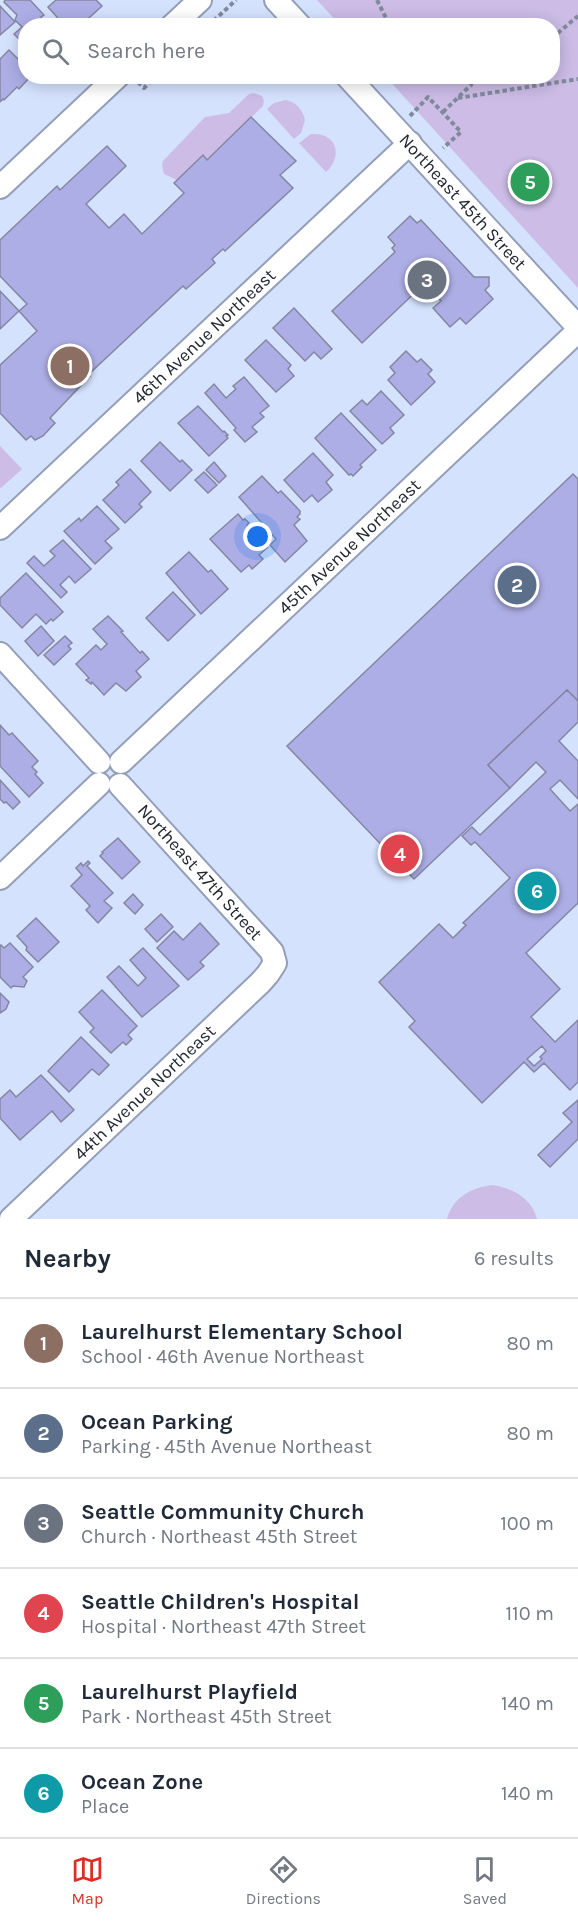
<!DOCTYPE html>
<meta charset="utf-8">
<style>
body{margin:0;font-family:Karla,sans-serif;background:#f2f2f3;color:#1f2937}
.you{position:absolute;left:258px;top:537px;width:21px;height:21px;margin:-15px;border:4px solid #fff;border-radius:50%;background:#1a73e8;box-shadow:0 0 0 9px #1a73e833}
.badge{display:grid;place-items:center;width:39px;height:39px;border-radius:50%;background:#d93025;color:#fff;font-size:20px;font-weight:700}
.pin{position:absolute;translate:-50% -50%;border:3px solid #fff;box-shadow:0 2px 6px #0006}
.list{margin:0;padding:0;list-style:none}
h2{display:flex;justify-content:space-between;align-items:center;height:78px;margin:0;padding:0 24px;font-size:26px}
h2 small{font-size:20px;font-weight:400;color:#747a83}
.list li{display:grid;grid-template-columns:39px 1fr auto;gap:18px;align-items:center;box-sizing:border-box;height:90px;padding:0 24px;border-top:2px solid #e0e1e3}
.list b{display:block;font-size:22px;white-space:nowrap}
.list p{margin:0;font-size:20px;white-space:nowrap;color:#747a83}
.list em{font-size:20px;font-style:normal;color:#747a83}
.icon{flex:none;width:33px;height:33px;fill:none;stroke:currentColor;stroke-width:2;stroke-linecap:round;stroke-linejoin:round}
.map{position:relative;flex:none;width:578px;height:1219px;overflow:hidden}
.search{position:absolute;background:#fff;box-shadow:0 3px 15px #0003;left:18px;right:18px;top:18px;height:66px;display:flex;align-items:center;gap:15px;box-sizing:border-box;padding:0 21px;border-radius:24px;color:#747a83;font-size:22px}
.sheet{height:618px;background:#fff}
nav{display:flex;justify-content:space-around;align-items:center;box-sizing:border-box;height:84px;border-top:2px solid #e0e1e3;background:#fff;font-size:16px;color:#747a83}
nav a{display:grid;justify-items:center;gap:3px}
nav .on{color:#d93025}
.map>svg:first-child{display:block}
.green{fill:#ccbce6}
.building{fill:#adaee5;stroke:#8586a1;stroke-width:1.5;fill-rule:evenodd}
.lines{fill:none;stroke-linecap:round;stroke-linejoin:round}
.minor-casing{stroke:#939fb9;stroke-width:26}
.path{stroke:#818a9d;stroke-width:4;stroke-dasharray:4.5 3;stroke-linecap:butt}
.minor{stroke:#fff;stroke-width:22}
.labels{text-anchor:middle;stroke-width:4.5;stroke-linejoin:round;paint-order:stroke}
.street-label{font-size:18px;fill:#222630;stroke:#fff}
</style>
<div class="map">
<svg width="578" height="1219" viewBox="0 0 578 1219">
<rect width="100%" height="100%" fill="#d5e2fe"/>
<!-- green -->
<g class="green">
<path d="M317 0H578V288L386 77 552 76V26L340 25Z"/>
<path d="M254 93 262 96 264 101 263 106 207 160 202 156 177 180 164 174 162 165 163 161 205 117 229 113 249 94Z"/>
<path d="M286 100C297 103 302 109 305 120L301 133 294 139 267 109 274 103Z"/>
<path d="M311 134C336 132 344 155 326 172L299 143Z"/>
<path d="M0 446 22 469 1 488 0 487Z"/>
<path d="M492 1185C512 1188 531 1197 537 1219H447C453 1197 471 1188 492 1185Z"/>
</g>
<!-- building -->
<g class="building">
<path d="M5 0H30L44 15 41 17 47 26H26V46L14 34 22 27 15 20 17 15 4 2Z"/>
<path d="M56 0H96L102 6 80 26H65L48 7Z"/>
<path d="M0 6 15 22 0 35Z"/>
<path d="M9 50 26 67V76H31L19 89 17 87 4 100 3 99 0 102V59Z"/>
<path d="M251 117 296 161 280 175 293 188 225 251 223 249 212 259 215 263 186 289 183 286 89 374 90 376 50 418 55 423 43 436 35 440 31 436 26 440 0 413V365L37 331 19 311 27 304 0 276V240L57 186 60 190 107 146 126 166 86 204 109 228 124 214 142 234 184 193 174 183 203 155 207 160Z"/>
<path d="M410 216 417 223 421 220 474 277H489V286L485 290 493 299 466 324 460 318 450 327 433 308 441 301 425 283 362 343 332 311 395 252 392 248 395 245 388 237Z"/>
<path d="M0 291 19 311 0 329Z"/>
<path d="M294 308 332 349 321 359 314 352 305 361 273 328Z"/>
<path d="M266 340 291 365 288 369 294 376 276 392 245 360Z"/>
<path d="M406 351 417 362 421 359 432 370 428 374 435 382 411 405 388 380 395 373 390 367Z"/>
<path d="M244 377 269 406 260 413 264 417 252 427 257 432 245 442 234 430 236 428 205 393 214 384 226 398 236 389 233 386Z"/>
<path d="M381 391 404 415 390 428 394 433 382 444 350 411 362 400 367 405Z"/>
<path d="M198 406 223 432 224 431 228 435 226 436 228 438 209 456 178 423Z"/>
<path d="M341 413 376 450 360 465 362 467 353 476 351 474 349 475 315 438Z"/>
<path d="M160 442 180 462 182 460 192 470 170 491 141 461Z"/>
<path d="M313 453 333 475 326 482 332 490 318 502 312 495 304 502 284 480Z"/>
<path d="M214 462 226 476 219 483 206 470Z"/>
<path d="M130 469 151 492 139 504 142 507 125 523 103 500 119 485 116 482Z"/>
<path d="M204 472 217 485 208 493 195 480Z"/>
<path d="M573 474 578 479V701L567 690 488 765 510 788 414 879 287 746Z"/>
<path d="M262 476 278 493 281 491 300 511V514L297 517 300 519 294 525 307 541 285 562 270 545 276 539 239 497Z"/>
<path d="M97 506 119 529 105 541 112 548 95 564 64 531 79 518 81 521Z"/>
<path d="M238 514 243 520 245 519 249 523 247 525 268 547 259 555 263 559 252 569 249 565 241 572 210 539Z"/>
<path d="M63 540 91 569 75 583 69 576 60 585 67 592 61 598 27 563 34 556 44 566 55 556 50 551Z"/>
<path d="M189 552 208 572 211 570 228 589 201 614 166 573Z"/>
<path d="M26 573 63 612 53 621 51 619 46 624 36 614 22 628 0 605V598Z"/>
<path d="M173 592 195 615 168 641 146 618Z"/>
<path d="M108 616 123 631 121 632 140 653 142 651 149 659 136 671 141 677 126 691 116 683 104 695 92 682 91 684 86 680 89 678 76 664 96 645 101 650 107 644 93 629Z"/>
<path d="M41 626 54 641 38 656 25 641Z"/>
<path d="M65 636 72 643 68 646 71 649 54 665 44 655Z"/>
<path d="M567 690 578 701V722L559 741 578 761V799L560 780 550 789 570 811 578 804V903L526 953 560 989 531 1017 555 1042 578 1020V1082L570 1090 544 1063 534 1072 524 1062 482 1103 409 1027 415 1021 379 982 439 924 453 938 466 925 463 923 510 878 475 842 471 845 462 836 472 827 480 835 546 772 536 762 510 788 488 765ZM542 1046 546 1051 540 1057 542 1059 534 1066 527 1059Z"/>
<path d="M0 725 9 735 12 733 38 761 32 767 37 772 35 774 43 783 29 797 0 766Z"/>
<path d="M0 780 20 802 13 809 6 802 4 803 0 799Z"/>
<path d="M118 838 140 862 122 879 100 856 103 853 102 852Z"/>
<path d="M88 861 90 863 87 866 113 893 104 901 112 908 98 923 86 910 90 906 71 886 82 875 76 868 81 863 83 866Z"/>
<path d="M133 894 143 905 135 914 124 903Z"/>
<path d="M161 914 173 927 157 942 145 929Z"/>
<path d="M36 918 59 942 38 962 26 950 27 947 17 936Z"/>
<path d="M200 923 219 944 200 962 204 966 188 980 157 948 174 931 183 940Z"/>
<path d="M10 943 33 967 23 977 27 981 24 987 13 986 11 988 0 977V947L1 945 4 948Z"/>
<path d="M143 948 179 986 142 1017 107 977 119 966 138 986 146 978 130 960Z"/>
<path d="M102 990 137 1026 128 1035 132 1039 126 1045 123 1042 111 1053 90 1032 94 1028 79 1012Z"/>
<path d="M0 993 9 1002 6 1009 0 1013Z"/>
<path d="M81 1037 109 1065 99 1075 92 1069 69 1092 48 1071Z"/>
<path d="M41 1075 74 1110 61 1122 52 1111 20 1140 0 1118V1099L10 1090 16 1097Z"/>
<path d="M578 1100V1139L550 1167 538 1155 572 1122 563 1113Z"/>
</g>
<g class="lines">
<defs>
<g id="minor">
<path d="M276 0 300 26"/>
<path d="M172 26 200 0"/>
<path id="s1" d="M347 76 578 327"/>
<path d="M0 187 118 76"/>
<path id="s2" d="M0 528 410 143"/>
<path d="M0 654 99 762"/>
<path id="s3" d="M121 762 578 331"/>
<path d="M0 878 99 784"/>
<path id="s4" d="M11 1219 260 983 268 974 275 963 272 952 264 943 120 785"/>
</g>
</defs>
<!-- minor casing -->
<use href="#minor" class="minor-casing"/>
<!-- path -->
<g class="path">
<path d="M377 0 390 26"/>
<path d="M208 26 236 0"/>
<path d="M552 38 578 16"/>
<path d="M138 82 144 88 156 76"/>
<path d="M458 98 578 79"/>
<path d="M443 112 471 85 474 76"/>
<path d="M410 116 428 97 461 132 443 148"/>
</g>
<!-- minor -->
<use href="#minor" class="minor"/>
</g>
<g class="labels">
<!-- street labels -->
<g class="street-label">
<text dy="6" stroke="none"><textPath href="#s1" startOffset="171">Northeast 45th Street</textPath></text>
<text dy="6" stroke="none"><textPath href="#s2" startOffset="280">46th Avenue Northeast</textPath></text>
<text dy="6" stroke="none"><textPath href="#s3" startOffset="314">45th Avenue Northeast</textPath></text>
<text transform="translate(200 872) rotate(48)" y="6">Northeast 47th Street</text>
<text dy="6" stroke="none"><textPath href="#s4" startOffset="184">44th Avenue Northeast</textPath></text>
</g>
</g>
</svg>
<div class="you"></div>
<div class="pin badge" style="left:70px;top:366px;background:#8d6e63">1</div>
<div class="pin badge" style="left:517px;top:585px;background:#5c6f8a">2</div>
<div class="pin badge" style="left:427px;top:280px;background:#6b7280">3</div>
<div class="pin badge" style="left:400px;top:854px;background:#e0444e">4</div>
<div class="pin badge" style="left:530px;top:182px;background:#2e9e5b">5</div>
<div class="pin badge" style="left:537px;top:891px;background:#0f9aa8">6</div>
<div class="search"><svg class="icon" aria-label="search" viewBox="0 0 24 24"><circle cx="10" cy="10" r="6"/><path d="M15 15l6 6"/></svg>Search here</div>
</div>
<section class="sheet">
<h2>Nearby<small>6 results</small></h2>
<ul class="list">
<li><span class="badge" style="background:#8d6e63">1</span><div><b>Laurelhurst Elementary School</b><p>School · 46th Avenue Northeast</p></div><em>80 m</em></li>
<li><span class="badge" style="background:#5c6f8a">2</span><div><b>Ocean Parking</b><p>Parking · 45th Avenue Northeast</p></div><em>80 m</em></li>
<li><span class="badge" style="background:#6b7280">3</span><div><b>Seattle Community Church</b><p>Church · Northeast 45th Street</p></div><em>100 m</em></li>
<li><span class="badge" style="background:#e0444e">4</span><div><b>Seattle Children's Hospital</b><p>Hospital · Northeast 47th Street</p></div><em>110 m</em></li>
<li><span class="badge" style="background:#2e9e5b">5</span><div><b>Laurelhurst Playfield</b><p>Park · Northeast 45th Street</p></div><em>140 m</em></li>
<li><span class="badge" style="background:#0f9aa8">6</span><div><b>Ocean Zone</b><p>Place</p></div><em>140 m</em></li>
</ul>
</section>
<nav>
<a class="on"><svg class="icon" aria-label="map" viewBox="0 0 24 24"><path d="M3 6l6-2 6 2 6-2v14l-6 2-6-2-6 2zM9 4v14M15 6v14"/></svg>Map</a>
<a><svg class="icon" aria-label="directions" viewBox="0 0 24 24"><path d="M12 3l9 9-9 9-9-9zM9 14v-3h6M13 9l2 2-2 2"/></svg>Directions</a>
<a><svg class="icon" aria-label="saved" viewBox="0 0 24 24"><path d="M7 4h10v16l-5-4-5 4z"/></svg>Saved</a>
</nav>
